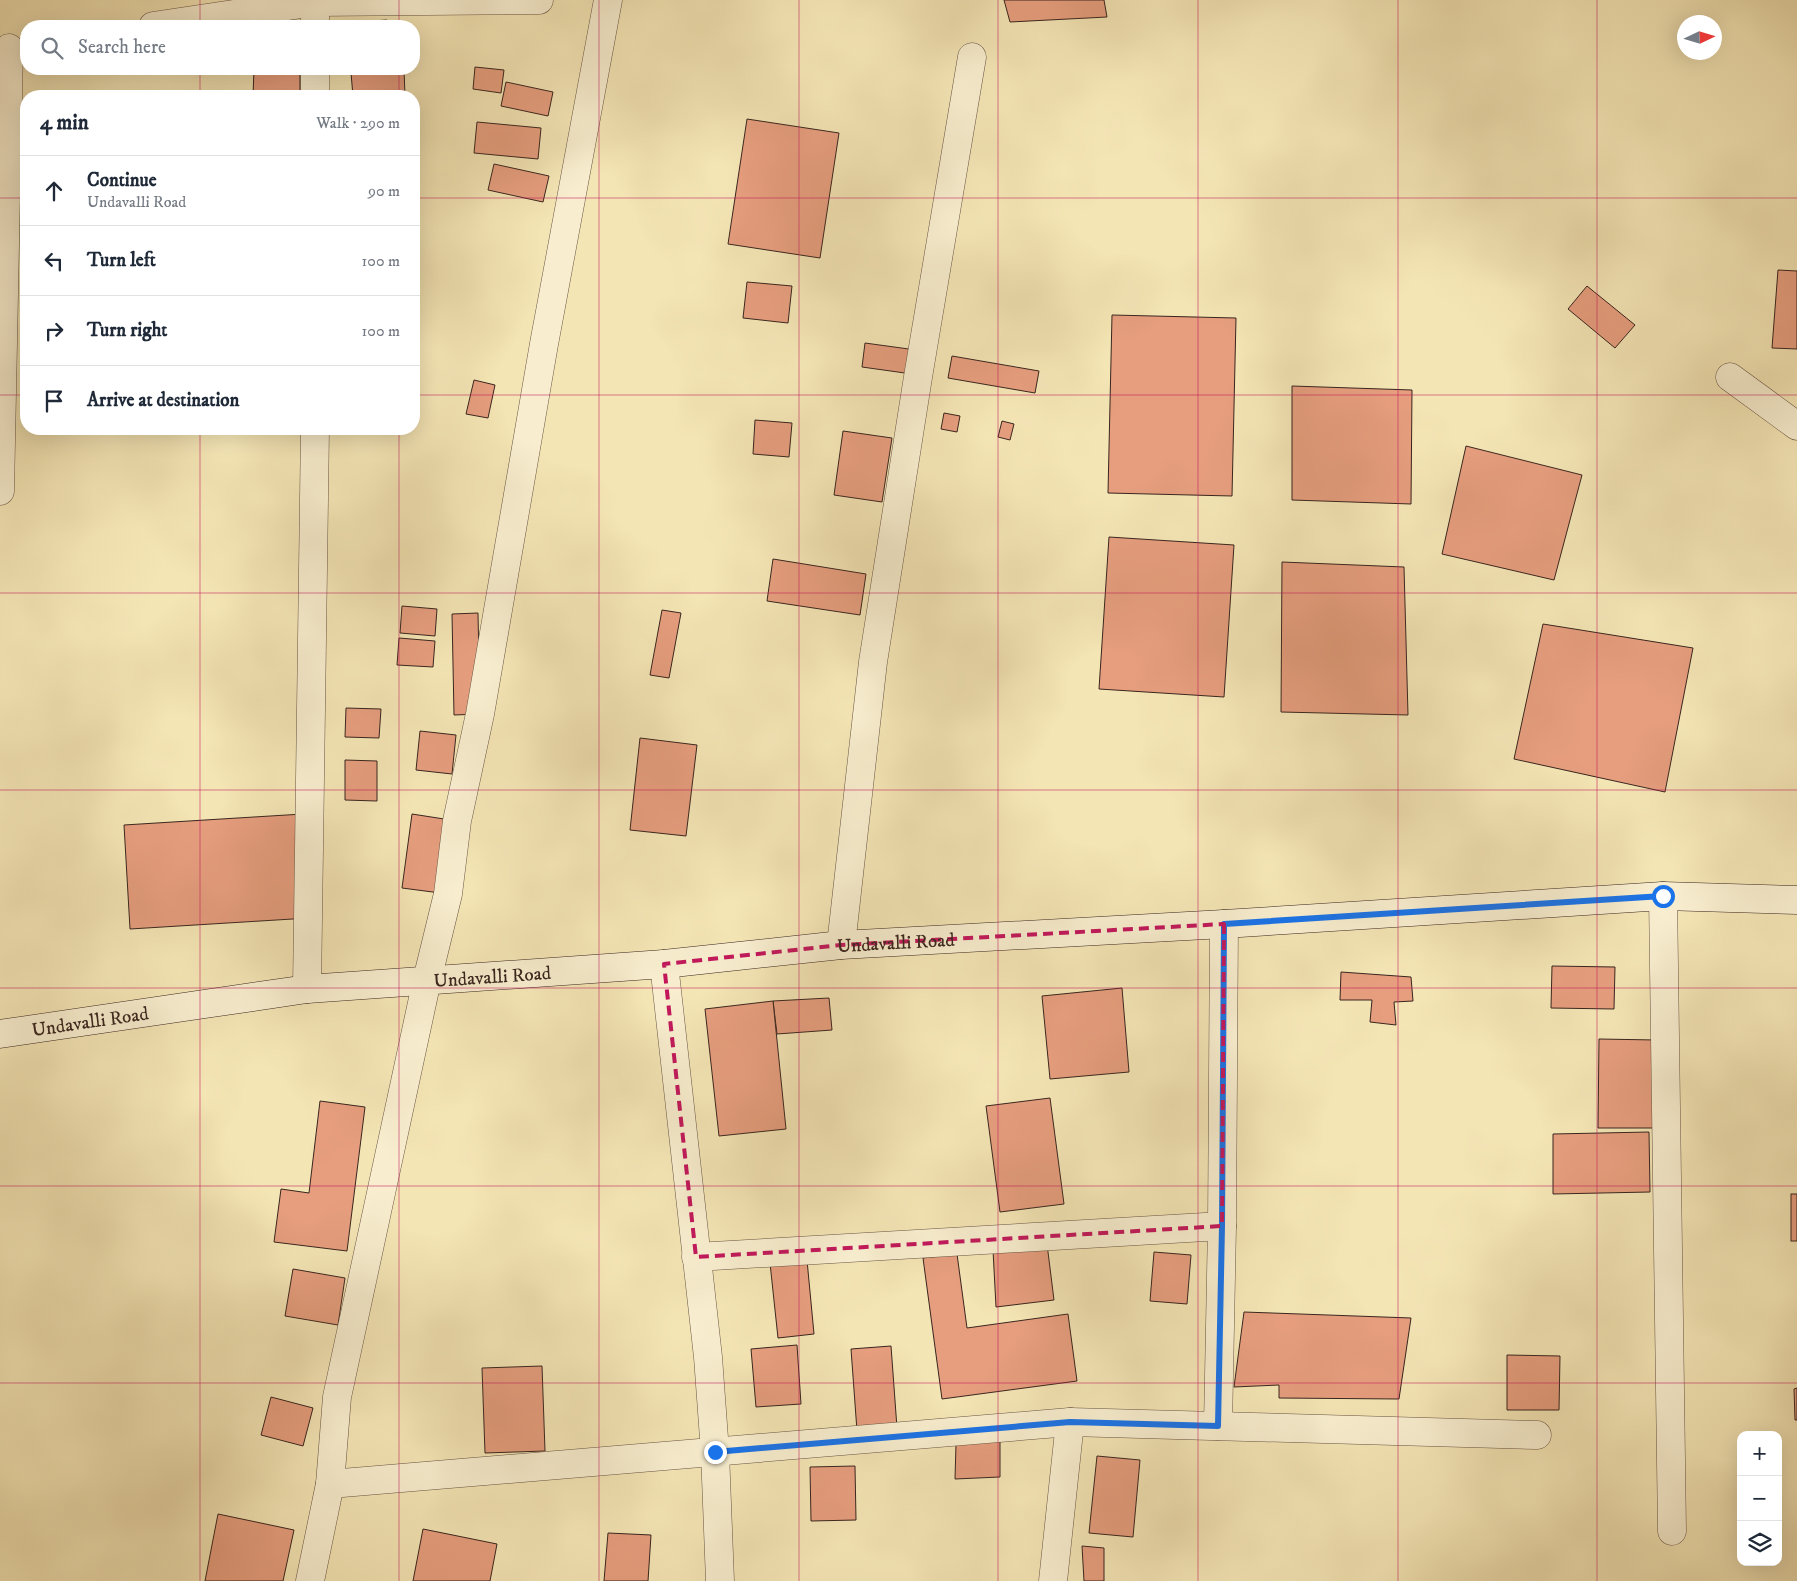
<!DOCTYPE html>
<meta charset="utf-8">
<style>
body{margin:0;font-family:"IM FELL DW Pica",serif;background:#f2f2f3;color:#1f2937}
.controls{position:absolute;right:15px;bottom:15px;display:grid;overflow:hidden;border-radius:10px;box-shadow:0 5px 20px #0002}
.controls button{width:45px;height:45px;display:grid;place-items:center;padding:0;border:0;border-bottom:1px solid #e0e1e3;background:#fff;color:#1f2937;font:25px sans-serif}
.compass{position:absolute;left:1677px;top:15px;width:45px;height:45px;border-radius:50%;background:#fff;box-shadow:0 5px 20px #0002;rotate:86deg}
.stop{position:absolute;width:15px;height:15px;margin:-11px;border:4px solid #1a73e8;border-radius:50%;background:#fff}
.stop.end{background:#1a73e8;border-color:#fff;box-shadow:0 1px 5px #0008}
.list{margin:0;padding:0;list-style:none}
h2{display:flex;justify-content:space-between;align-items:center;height:65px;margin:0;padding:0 20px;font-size:21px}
h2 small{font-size:16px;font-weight:400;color:#747a83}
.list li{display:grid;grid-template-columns:32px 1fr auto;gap:15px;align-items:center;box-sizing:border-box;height:70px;padding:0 20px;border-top:1px solid #e0e1e3}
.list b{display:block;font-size:19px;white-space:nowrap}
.list p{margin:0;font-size:16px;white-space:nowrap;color:#747a83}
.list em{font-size:16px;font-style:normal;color:#747a83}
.icon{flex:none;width:28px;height:28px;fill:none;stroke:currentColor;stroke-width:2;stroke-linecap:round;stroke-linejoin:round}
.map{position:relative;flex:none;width:1797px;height:1581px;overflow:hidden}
.search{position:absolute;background:#fff;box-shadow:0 5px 20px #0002;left:20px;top:20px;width:400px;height:55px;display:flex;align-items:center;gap:12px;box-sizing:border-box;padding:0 18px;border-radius:20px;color:#747a83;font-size:19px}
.panel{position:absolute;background:#fff;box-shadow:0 5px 20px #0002;left:20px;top:90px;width:400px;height:345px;border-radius:20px}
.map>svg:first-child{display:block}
.building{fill:#e69e7e;stroke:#39251e}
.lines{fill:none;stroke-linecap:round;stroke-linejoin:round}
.minor-casing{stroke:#685544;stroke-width:29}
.secondary-casing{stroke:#39251e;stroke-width:29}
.minor{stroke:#f8eecf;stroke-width:28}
.secondary{stroke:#f8eecf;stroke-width:28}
.route{stroke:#1a73e8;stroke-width:6}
.marked{fill:none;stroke:#c2185b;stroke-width:4;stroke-dasharray:10 6;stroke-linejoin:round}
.grid{fill:none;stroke:#c2185b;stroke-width:1;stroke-opacity:0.55}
.labels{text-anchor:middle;stroke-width:4;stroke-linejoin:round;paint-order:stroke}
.street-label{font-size:19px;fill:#39251e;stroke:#f8eecf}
</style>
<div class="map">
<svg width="1797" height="1581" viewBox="0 0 1797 1581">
<rect width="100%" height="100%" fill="#f4e5b5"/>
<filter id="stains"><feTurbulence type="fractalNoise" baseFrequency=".004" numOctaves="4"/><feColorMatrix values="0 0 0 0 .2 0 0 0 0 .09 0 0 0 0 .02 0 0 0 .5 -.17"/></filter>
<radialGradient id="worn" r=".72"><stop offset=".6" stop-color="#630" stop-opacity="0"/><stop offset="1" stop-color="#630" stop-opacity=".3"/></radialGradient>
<!-- building -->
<g class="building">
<path d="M1004 0H1104L1107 17 1010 22Z"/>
<path d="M387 20V26H358V22Z"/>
<path d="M475 67 504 70 501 93 473 89Z"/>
<path d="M254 69H300V96H253Z"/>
<path d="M404 70 405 96H353L351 73Z"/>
<path d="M506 82 553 92 548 116 501 106Z"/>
<path d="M747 119 839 133 820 258 728 244Z"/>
<path d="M477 122 541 128 538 159 474 153Z"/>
<path d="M494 164 549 176 543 202 488 190Z"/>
<path d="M1778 270 1797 271V349L1772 348Z"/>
<path d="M747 282 792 286 788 323 743 318Z"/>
<path d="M1587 286 1635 325 1615 348 1568 309Z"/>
<path d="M1112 315 1236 318 1232 496 1108 493Z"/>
<path d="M865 343 916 350 912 374 862 367Z"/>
<path d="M952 356 1039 371 1035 393 948 378Z"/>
<path d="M474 380 495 385 488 418 466 414Z"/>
<path d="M1292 386 1412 390 1411 504 1292 500Z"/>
<path d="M944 413 960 416 957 432 941 429Z"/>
<path d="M755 420 792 423 789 457 753 454Z"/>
<path d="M1002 421 1014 424 1010 440 998 437Z"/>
<path d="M843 431 892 438 882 502 834 495Z"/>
<path d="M1466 446 1582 475 1554 580 1442 554Z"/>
<path d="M1109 537 1234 545 1224 697 1099 689Z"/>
<path d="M773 559 866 574 860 615 767 601Z"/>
<path d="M1282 562 1404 567 1408 715 1281 712Z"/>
<path d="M402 606 437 609 435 636 400 633Z"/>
<path d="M662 610 681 613 669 678 650 675Z"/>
<path d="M478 613 480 714 454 715 452 614Z"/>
<path d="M1543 624 1693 648 1665 792 1514 759Z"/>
<path d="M399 638 435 641 433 667 397 665Z"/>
<path d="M346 708 381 709 379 738 345 737Z"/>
<path d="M420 731 456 735 452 774 416 770Z"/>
<path d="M640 738 697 745 686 836 630 830Z"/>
<path d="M345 760 377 761V801L345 800Z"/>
<path d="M303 814 309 918 130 929 124 825Z"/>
<path d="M412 814 457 821 448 894 402 888Z"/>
<path d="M1552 966 1615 967 1614 1009 1551 1008Z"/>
<path d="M1341 972 1411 977 1413 1001 1394 1002 1396 1025 1370 1022 1372 1000H1340Z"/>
<path d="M1122 988 1129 1072 1050 1079 1042 996Z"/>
<path d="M829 998 832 1030 777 1034 773 1001Z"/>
<path d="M773 1001 786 1129 719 1136 705 1009Z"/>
<path d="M1599 1039 1656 1040 1655 1128H1598Z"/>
<path d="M1050 1098 1064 1204 1000 1212 986 1106Z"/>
<path d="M320 1101 365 1107 347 1251 274 1242 281 1189 309 1193Z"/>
<path d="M1649 1132 1650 1192 1553 1194V1134Z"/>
<rect x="1791" y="1194" width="6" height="47"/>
<path d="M1046 1236 1054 1300 996 1307 993 1250Z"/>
<path d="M1154 1252 1191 1255 1187 1304 1150 1301Z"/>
<path d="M957 1254 967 1328 1068 1314 1077 1381 942 1399 923 1258Z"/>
<path d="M807 1260 814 1334 778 1338 770 1263Z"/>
<path d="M293 1269 345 1278 338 1325 285 1316Z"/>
<path d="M1244 1312 1411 1318 1399 1399 1279 1398V1385L1234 1387Z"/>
<path d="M797 1345 801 1404 756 1407 751 1349Z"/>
<path d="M891 1346 897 1428 857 1431 851 1349Z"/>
<path d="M1507 1355 1560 1356 1559 1410H1507Z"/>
<path d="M542 1366 545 1451 485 1453 482 1368Z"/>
<path d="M1797 1388V1420H1795L1794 1389Z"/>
<path d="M271 1397 313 1408 303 1446 261 1435Z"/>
<path d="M1000 1428V1477L955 1479 956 1444Z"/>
<path d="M1097 1456 1140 1460 1133 1537 1089 1533Z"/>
<path d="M855 1466 856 1520 811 1521 810 1467Z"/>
<path d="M218 1514 294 1530 283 1581H205Z"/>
<path d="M423 1529 497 1544 490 1581H413Z"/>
<path d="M608 1533 651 1535 648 1581H604Z"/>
<path d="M1082 1546 1104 1548V1581H1084Z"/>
</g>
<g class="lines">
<defs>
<g id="minor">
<path d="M315 0V26"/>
<path d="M153 26 315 2 539 0"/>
<path d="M315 69V96"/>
<path d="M1730 377 1797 426"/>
<path d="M0 491 9 48"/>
<path d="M1663 896 1672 1531"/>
<path d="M841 945 873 662 918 377 972 57"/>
<path d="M664 964 708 1357 715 1452 720 1581"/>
<path d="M307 989 315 429"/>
<path d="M696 1257 1222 1226"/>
<path d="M1218 1426 1222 1226 1224 924"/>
<path d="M330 1484 1070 1422 1537 1435"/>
<path d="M310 1581 330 1484 337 1397 427 980 448 894 457 821 480 714 544 344 608 0"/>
<path d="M1053 1581 1070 1422"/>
</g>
<g id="secondary">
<path id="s1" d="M0 1034 307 989 664 964 841 945 1224 924 1663 896 1797 900"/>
</g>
</defs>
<!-- minor casing -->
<use href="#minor" class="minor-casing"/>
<!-- secondary casing -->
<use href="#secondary" class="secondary-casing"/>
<!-- minor -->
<use href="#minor" class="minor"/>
<!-- secondary -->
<use href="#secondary" class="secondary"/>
</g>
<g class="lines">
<!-- route -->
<path class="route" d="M715 1452 1070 1422 1218 1426 1222 1226 1224 924 1663 896"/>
</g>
<!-- marked area -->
<path class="marked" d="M1224 924 1222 1226 696 1257 664 964 841 945Z"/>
<!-- grid -->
<path class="grid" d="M200 0V26M399 0V26M599 0V1581M799 0V1581M998 0V1581M1198 0V1581M1398 0V1581M1597 0V1581M200 69V96M399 69V96M0 198H26M414 198H1797M0 395H26M414 395H1797M200 429V1581M399 429V1581M0 593H1797M0 790H1797M0 988H1797M0 1186H1797M0 1383H1797"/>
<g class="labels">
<!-- street labels -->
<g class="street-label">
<text dy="7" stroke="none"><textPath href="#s1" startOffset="901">Undavalli Road</textPath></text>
<text dy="7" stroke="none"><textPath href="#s1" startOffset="496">Undavalli Road</textPath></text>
<text dy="7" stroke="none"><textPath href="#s1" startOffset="91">Undavalli Road</textPath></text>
</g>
</g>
<rect width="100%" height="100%" filter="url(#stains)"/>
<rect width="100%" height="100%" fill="url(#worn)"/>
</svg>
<div class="controls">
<button>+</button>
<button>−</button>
<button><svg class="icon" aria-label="layers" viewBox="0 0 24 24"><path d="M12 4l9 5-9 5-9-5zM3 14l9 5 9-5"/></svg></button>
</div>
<svg class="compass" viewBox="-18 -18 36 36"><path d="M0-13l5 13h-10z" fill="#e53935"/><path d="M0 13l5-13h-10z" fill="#747a83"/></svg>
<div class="stop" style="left:1663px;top:896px"></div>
<div class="stop end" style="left:715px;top:1452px"></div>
<div class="search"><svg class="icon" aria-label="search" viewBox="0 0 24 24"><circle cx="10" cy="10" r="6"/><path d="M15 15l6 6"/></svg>Search here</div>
<section class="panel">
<h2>4 min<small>Walk · 290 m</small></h2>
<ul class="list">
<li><svg class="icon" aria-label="ahead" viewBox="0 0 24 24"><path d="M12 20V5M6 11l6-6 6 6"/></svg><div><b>Continue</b><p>Undavalli Road</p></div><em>90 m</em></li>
<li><svg class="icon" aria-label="left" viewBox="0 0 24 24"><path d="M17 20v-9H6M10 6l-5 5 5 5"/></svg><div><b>Turn left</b></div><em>100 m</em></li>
<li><svg class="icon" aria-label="right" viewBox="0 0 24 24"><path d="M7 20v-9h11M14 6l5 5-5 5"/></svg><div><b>Turn right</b></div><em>100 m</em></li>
<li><svg class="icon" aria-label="arrive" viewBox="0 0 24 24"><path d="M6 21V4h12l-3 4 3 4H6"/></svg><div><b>Arrive at destination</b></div></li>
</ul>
</section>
</div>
